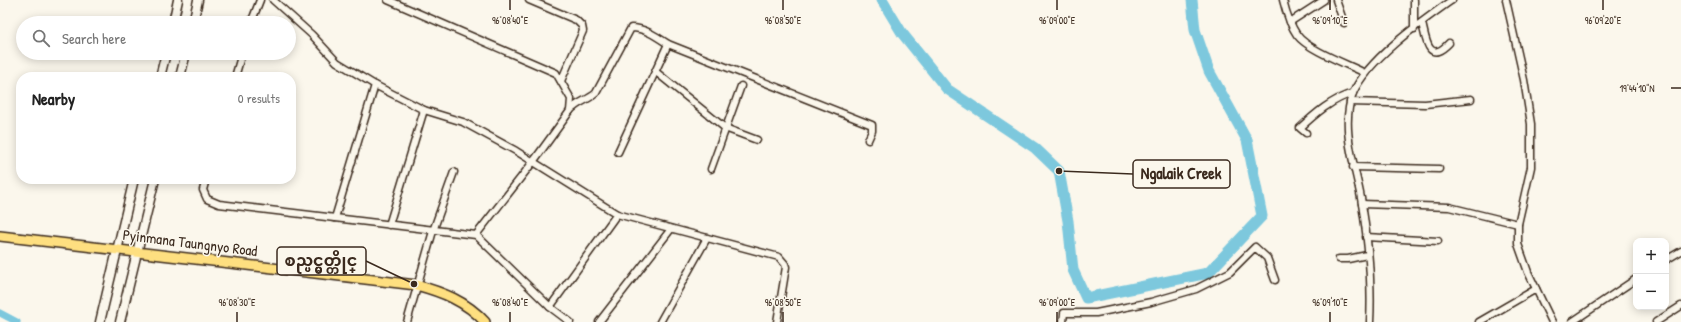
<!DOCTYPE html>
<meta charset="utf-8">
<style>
body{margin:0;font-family:"Patrick Hand","Noto Sans Myanmar",sans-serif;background:#f6f6f6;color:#222}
.controls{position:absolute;right:12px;bottom:12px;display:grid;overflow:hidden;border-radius:8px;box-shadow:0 2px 10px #0003}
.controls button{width:36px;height:36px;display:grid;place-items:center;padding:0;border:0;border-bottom:1px solid #e0e0e0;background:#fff;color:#222;font:20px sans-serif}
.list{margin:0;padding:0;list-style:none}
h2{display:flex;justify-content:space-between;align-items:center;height:52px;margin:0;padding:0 16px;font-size:17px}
h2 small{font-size:13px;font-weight:400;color:#767676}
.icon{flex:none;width:22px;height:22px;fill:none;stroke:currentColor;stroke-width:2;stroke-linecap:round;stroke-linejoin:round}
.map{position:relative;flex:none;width:1681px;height:322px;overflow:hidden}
.search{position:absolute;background:#fff;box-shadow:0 2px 10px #0003;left:16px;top:16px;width:280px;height:44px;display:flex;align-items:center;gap:10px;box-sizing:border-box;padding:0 14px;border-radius:22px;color:#767676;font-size:15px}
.panel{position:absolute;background:#fff;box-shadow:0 2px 10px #0003;left:16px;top:72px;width:280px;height:112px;border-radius:16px}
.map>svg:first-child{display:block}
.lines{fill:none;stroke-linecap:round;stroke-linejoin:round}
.canal{stroke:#7dc8dd;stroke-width:7}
.river{stroke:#7dc8dd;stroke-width:11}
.minor-casing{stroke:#3b2a1e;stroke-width:9}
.secondary-casing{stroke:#3b2a1e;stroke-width:11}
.primary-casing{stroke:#3b2a1e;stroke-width:12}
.minor{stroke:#fbf7ec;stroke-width:6}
.secondary{stroke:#fbf7ec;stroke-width:8}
.primary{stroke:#fedf80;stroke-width:9}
.ticks{fill:none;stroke:#3b2a1e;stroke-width:1.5}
.labels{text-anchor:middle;stroke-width:3;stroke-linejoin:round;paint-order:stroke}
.street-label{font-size:15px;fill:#3b2a1e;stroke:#fbf7ec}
.ticks-label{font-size:10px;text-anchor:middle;fill:#3b2a1e;stroke:#fbf7ec;stroke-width:3;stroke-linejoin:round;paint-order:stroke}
.leader{fill:none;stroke:#3b2a1e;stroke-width:1.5}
.callout-dot{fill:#3b2a1e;stroke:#fbf7ec;stroke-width:1.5}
.callout{fill:#fbf7ec;stroke:#3b2a1e;stroke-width:1.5}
.callout-label{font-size:16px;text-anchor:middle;font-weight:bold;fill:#3b2a1e}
</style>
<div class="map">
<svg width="1681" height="322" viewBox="0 0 1681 322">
<rect width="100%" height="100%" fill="#fbf7ec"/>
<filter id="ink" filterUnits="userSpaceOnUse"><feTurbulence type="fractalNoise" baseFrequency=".025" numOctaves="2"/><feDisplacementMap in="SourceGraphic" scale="8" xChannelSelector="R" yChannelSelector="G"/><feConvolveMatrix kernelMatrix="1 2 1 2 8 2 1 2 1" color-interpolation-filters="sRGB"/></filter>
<g filter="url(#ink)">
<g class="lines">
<!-- canal -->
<path class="canal" d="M0 313 17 322"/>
<!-- river -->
<path class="river" d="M882 0 902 33 947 89 1035 148 1059 171 1068 221 1073 270 1086 298 1208 273 1262 216 1247 140 1209 71 1195 30 1192 0"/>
<defs>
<g id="minor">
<path d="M273 0 312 35 337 62 375 85 424 110 463 122 516 151 617 214 779 257 785 264 786 267 777 322"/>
<path d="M388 0 556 73 571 99 570 111 533 162 476 235"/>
<path d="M529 0 576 20 582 26 583 31 561 81"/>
<path d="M1283 0C1286 12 1290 25 1297 35 1308 50 1347 64 1365 73"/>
<path d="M1336 0 1344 23"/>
<path d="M1414 0V29"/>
<path d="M1506 0 1524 80 1531 124V167L1518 224V244L1528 272 1552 322"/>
<path d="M1290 22 1324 0"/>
<path d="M251 23 260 0"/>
<path d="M1422 23C1426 39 1428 65 1449 43"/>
<path d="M656 72 725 128 757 140"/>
<path d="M235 77 242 53"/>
<path d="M1350 102 1425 104 1471 99"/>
<path d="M570 111C577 102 587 101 596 93L631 28C645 28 656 36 668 44L872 125V131L868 140"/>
<path d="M1306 133 1300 128C1315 114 1332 99 1353 93"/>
<path d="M618 152 668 44"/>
<path d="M1353 167 1439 169"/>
<path d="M711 169 741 86"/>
<path d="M206 179 203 190 207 199 219 204 476 235 550 307 570 322"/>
<path d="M1362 204 1449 207 1518 224"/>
<path d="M335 218 375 85"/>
<path d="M389 225 424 110"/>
<path d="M1366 237 1438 241"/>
<path d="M1339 259H1348L1367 255"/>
<path d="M1666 260 1681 251"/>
<path d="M550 307 617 214"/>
<path d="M407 322 433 231 454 172"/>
<path d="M599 322 671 229"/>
<path d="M660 322 707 238"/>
<path d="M1063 322 1064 313H1096L1151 302 1196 289 1230 272 1255 247 1267 258 1275 280"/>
<path d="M1370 322C1372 284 1368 241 1362 204 1357 170 1339 128 1353 93 1368 59 1421 22 1452 0"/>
<path d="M1479 322 1536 289"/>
<path d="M1572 322 1636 279"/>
<path d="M1656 322 1681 306"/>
</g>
<g id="secondary">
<path d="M173 23 178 0"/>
<path d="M193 23 198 0"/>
<path d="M160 77 166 53"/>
<path d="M180 77 186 53"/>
<path d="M100 322 134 179"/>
<path d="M120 322 155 179"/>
</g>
<path id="primary" d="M0 236 416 285C442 292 466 301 485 322"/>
</defs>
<!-- minor casing -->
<use href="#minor" class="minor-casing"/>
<!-- secondary casing -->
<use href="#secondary" class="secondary-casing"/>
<!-- primary casing -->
<use href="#primary" class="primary-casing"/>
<!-- minor -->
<use href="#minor" class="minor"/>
<!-- secondary -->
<use href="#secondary" class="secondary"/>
<!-- primary -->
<use href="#primary" class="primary"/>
</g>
</g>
<!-- ticks -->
<path class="ticks" d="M510 0V10M783 0V10M1057 0V10M1330 0V10M1603 0V10M1671 88H1681M237 312V322M510 312V322M783 312V322M1057 312V322M1330 312V322"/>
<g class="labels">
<!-- street labels -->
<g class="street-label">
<text transform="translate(190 243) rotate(7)" y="5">Pyinmana Taungnyo Road</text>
</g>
</g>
<g class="ticks-label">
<text x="510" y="24">96°08'40"E</text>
<text x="783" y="24">96°08'50"E</text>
<text x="1057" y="24">96°09'00"E</text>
<text x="1330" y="24">96°09'10"E</text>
<text x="1603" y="24">96°09'20"E</text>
<text x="1637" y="92">19°44'10"N</text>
<text x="237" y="306">96°08'30"E</text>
<text x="510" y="306">96°08'40"E</text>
<text x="783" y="306">96°08'50"E</text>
<text x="1057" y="306">96°09'00"E</text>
<text x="1330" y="306">96°09'10"E</text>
</g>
<!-- callouts -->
<path class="leader" d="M1059 171L1133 174M414 284L366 261"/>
<g class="callout-dot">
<circle cx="1059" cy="171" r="4"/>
<circle cx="414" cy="284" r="4"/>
</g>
<g class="callout">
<rect x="1133" y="160" width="97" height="28" rx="4"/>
<rect x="277" y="247" width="89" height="28" rx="4"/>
</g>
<g class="callout-label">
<text x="1181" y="179">Ngalaik Creek</text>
<text x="321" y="266">စည္ပင္မွတ္တိုင္</text>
</g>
</svg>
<div class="controls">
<button>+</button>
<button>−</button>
</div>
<div class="search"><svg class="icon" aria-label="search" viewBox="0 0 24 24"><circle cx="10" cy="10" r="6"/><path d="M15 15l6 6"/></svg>Search here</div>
<section class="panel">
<h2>Nearby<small>0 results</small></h2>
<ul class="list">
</ul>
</section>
</div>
